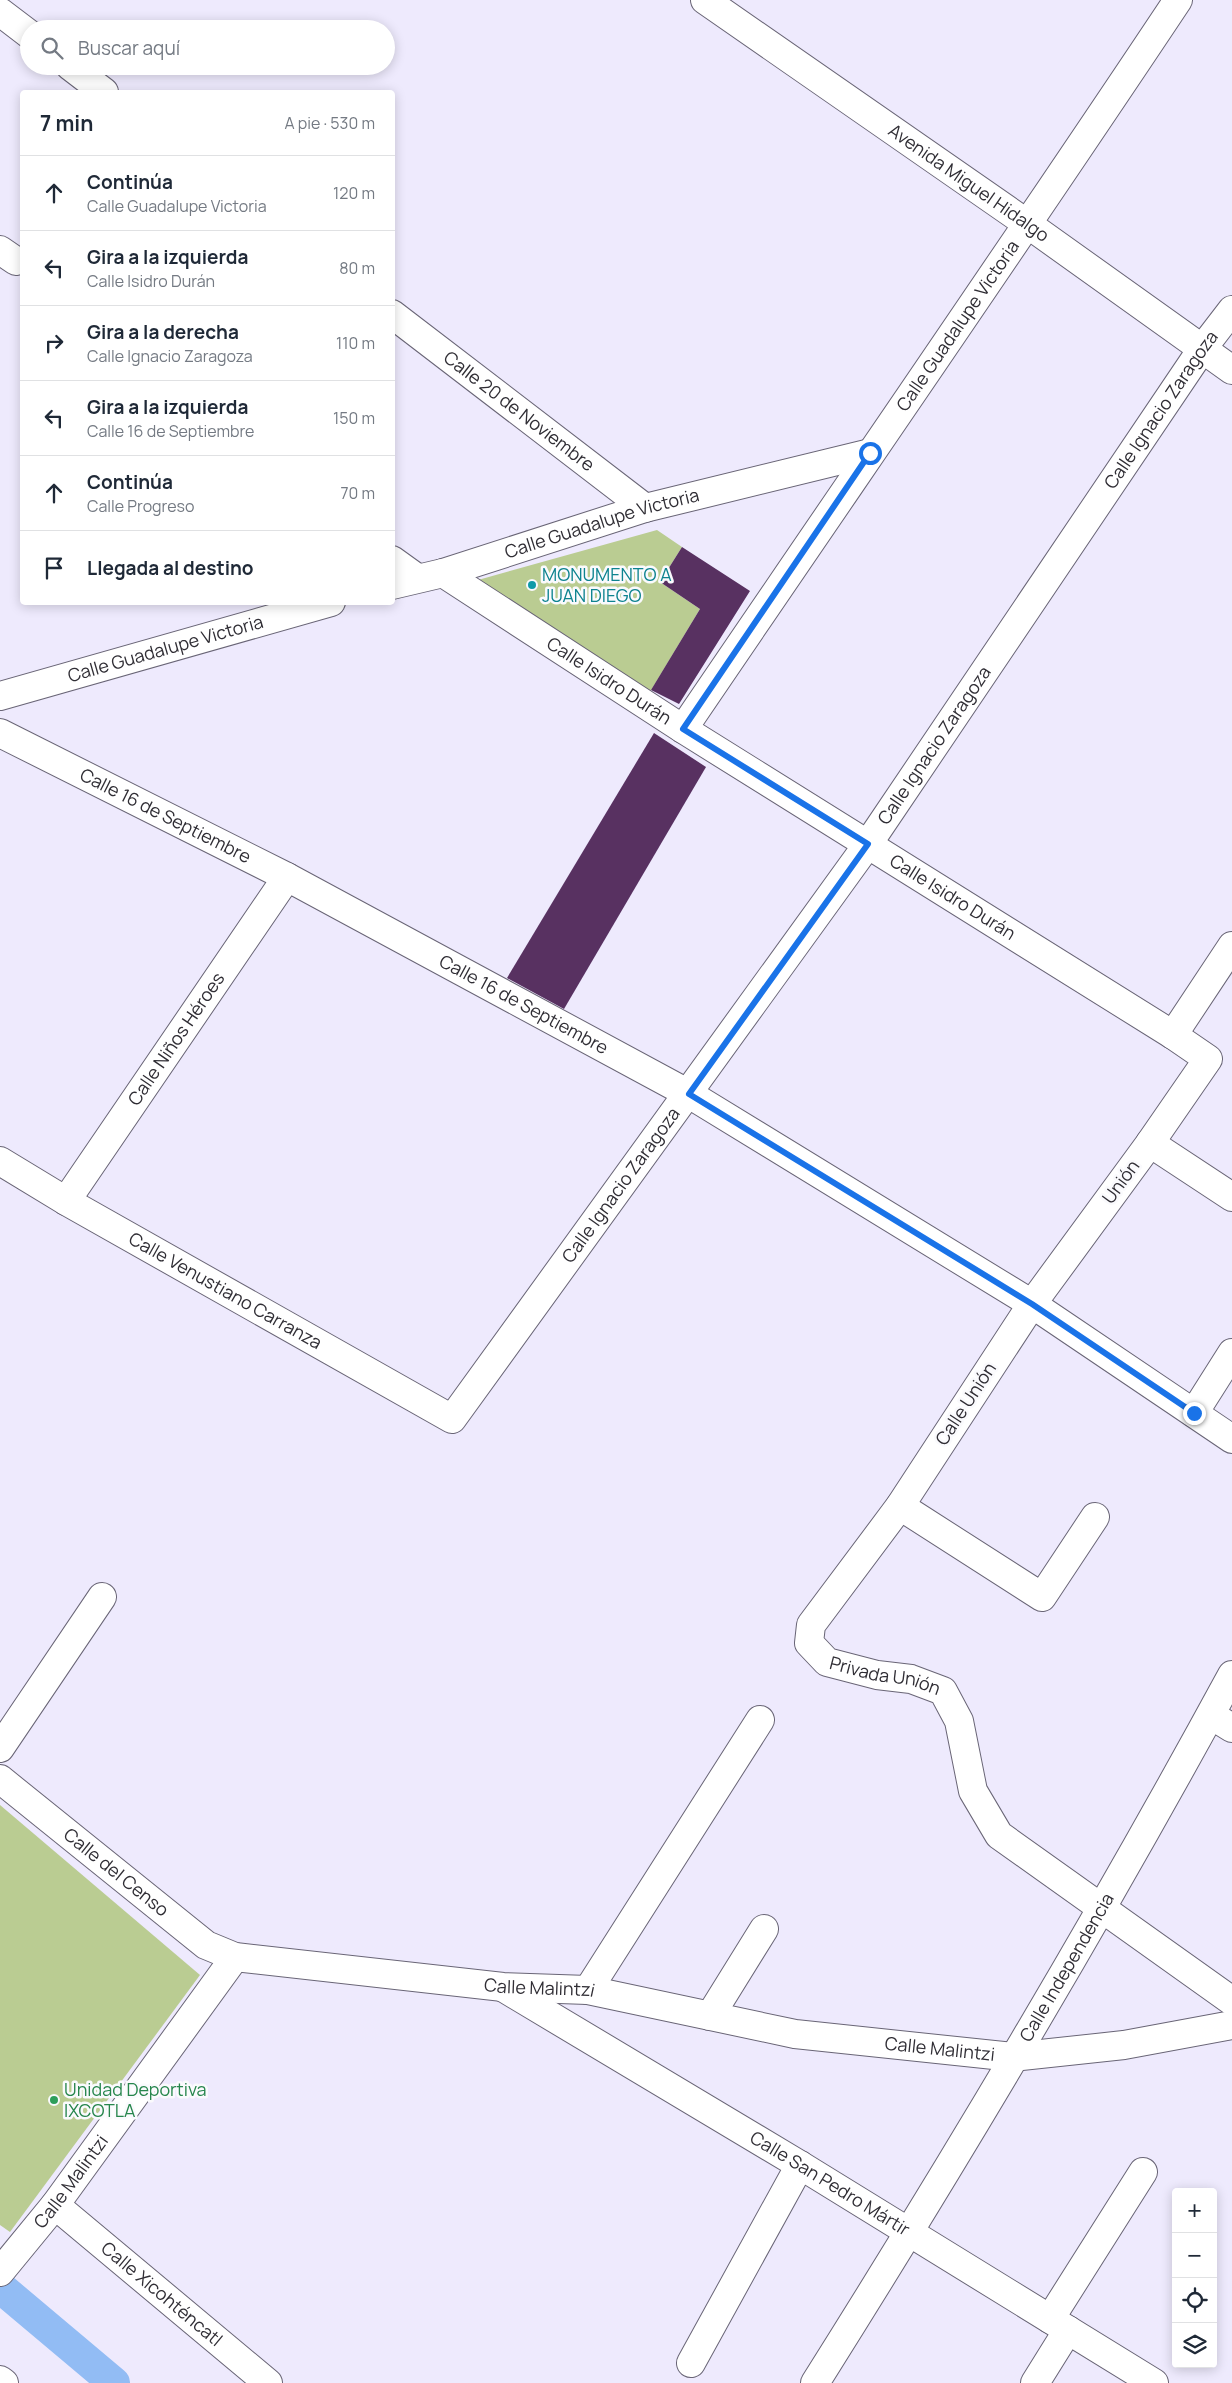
<!DOCTYPE html>
<html lang="es">
<meta charset="utf-8">
<style>
body{margin:0;font-family:Manrope,sans-serif;background:#f6f6f7;color:#1f2937}
.controls{position:absolute;right:15px;bottom:15px;display:grid;overflow:hidden;border-radius:5px;box-shadow:0 2px 12px #0003}
.controls button{width:45px;height:45px;display:grid;place-items:center;padding:0;border:0;border-bottom:1px solid #e0e1e3;background:#fff;color:#1f2937;font:25px sans-serif}
.stop{position:absolute;width:15px;height:15px;margin:-11px;border:4px solid #1a73e8;border-radius:50%;background:#fff}
.stop.end{background:#1a73e8;border-color:#fff;box-shadow:0 1px 5px #0008}
.list{margin:0;padding:0;list-style:none}
h2{display:flex;justify-content:space-between;align-items:center;height:65px;margin:0;padding:0 20px;font-size:21px}
h2 small{font-size:16px;font-weight:400;color:#747a83}
.list li{display:grid;grid-template-columns:32px 1fr auto;gap:15px;align-items:center;box-sizing:border-box;height:75px;padding:0 20px;border-top:1px solid #e0e1e3}
.list b{display:block;font-size:19px;white-space:nowrap}
.list p{margin:0;font-size:16px;white-space:nowrap;color:#747a83}
.list em{font-size:16px;font-style:normal;color:#747a83}
.icon{flex:none;width:28px;height:28px;fill:none;stroke:currentColor;stroke-width:2;stroke-linecap:round;stroke-linejoin:round}
.map{position:relative;flex:none;width:1232px;height:2383px;overflow:hidden}
.search{position:absolute;background:#fff;box-shadow:0 2px 12px #0003;left:20px;top:20px;width:375px;height:55px;display:flex;align-items:center;gap:12px;box-sizing:border-box;padding:0 18px;border-radius:28px;color:#747a83;font-size:19px}
.panel{position:absolute;background:#fff;box-shadow:0 2px 12px #0003;left:20px;top:90px;width:375px;height:515px;border-radius:5px}
.map>svg:first-child{display:block}
.green{fill:#bacc92}
.lines{fill:none;stroke-linecap:round;stroke-linejoin:round}
.river{stroke:#92bcf4;stroke-width:32}
.building{fill:#583161}
.minor-casing{stroke:#696576;stroke-width:30}
.minor{stroke:#fff;stroke-width:28}
.route{stroke:#1a73e8;stroke-width:6}
.culture-dot{fill:#0f9aa8;stroke:#fafafd;stroke-width:2}
.leisure-dot{fill:#2e9e5b;stroke:#fafafd;stroke-width:2}
.labels{text-anchor:middle;stroke-width:5;stroke-linejoin:round;paint-order:stroke}
.street-label{font-size:18px;fill:#302e35;stroke:#fafafd}
.culture-label{font-size:18px;fill:#0d838f;stroke:#fafafd;text-anchor:start}
.leisure-label{font-size:18px;fill:#27864d;stroke:#fafafd;text-anchor:start}
</style>
<div class="map">
<svg width="1232" height="2383" viewBox="0 0 1232 2383">
<rect width="100%" height="100%" fill="#eeeafd"/>
<!-- green -->
<g class="green">
<path d="M657 530 682 547 660 582 700 609 650 692 478 580Z"/>
<path d="M0 1805 200 1975 10 2232 0 2225Z"/>
</g>
<g class="lines">
<!-- river -->
<path class="river" d="M0 2287 114 2383"/>
</g>
<!-- building -->
<g class="building">
<path d="M682 547 750 591 679 704 651 690 700 609 660 582Z"/>
<path d="M654 733 706 767 564 1009 507 978Z"/>
</g>
<g class="lines">
<defs>
<g id="minor">
<path id="s1" d="M705 0 1029 225 1232 370"/>
<path d="M0 12 29 34"/>
<path d="M70 66 104 92"/>
<path d="M0 250 16 261"/>
<path id="s2" d="M392 314 645 508"/>
<path d="M392 560 417 578"/>
<path id="s3" d="M443 573 683 729 1173 1035 1208 1059 1150 1143 1032 1304 900 1506 811 1625 809 1643 827 1662 877 1675 911 1679 943 1691 959 1721 973 1791 999 1835 1232 2001"/>
<path id="s4" d="M392 585 443 573 645 508 870 453"/>
<path id="s5" d="M0 696 331 602"/>
<path id="s6" d="M683 729C848 486 1015 245 1178 0"/>
<path id="s7" d="M0 733 287 877 689 1094 1032 1304 1232 1439"/>
<path d="M1173 1035 1232 946"/>
<path d="M1150 1143 1232 1197"/>
<path id="s8" d="M0 1161 66 1201 452 1419 868 844 1202 349 1232 310"/>
<path id="s9" d="M66 1201 287 877"/>
<path d="M1194 1413 1232 1353"/>
<path d="M900 1506 1042 1597 1095 1517"/>
<path d="M1211 1715 1232 1728"/>
<path d="M0 1748 102 1597"/>
<path id="s10" d="M0 1779 206 1945 235 1957 503 1987 588 1990 795 2034 1013 2057 1124 2045 1232 2025"/>
<path id="s11" d="M504 1988 800 2165 1154 2383"/>
<path d="M588 1990 760 1720"/>
<path d="M710 2016 764 1929"/>
<path id="s12" d="M55 2205 268 2383"/>
<path id="s13" d="M0 2272 55 2205 235 1957"/>
<path d="M1050 2319 1143 2172"/>
<path d="M691 2363 800 2165"/>
<path d="M0 2380 4 2383"/>
<path id="s14" d="M815 2383C961 2151 1101 1916 1232 1675"/>
<path d="M1035 2383 1068 2330"/>
</g>
</defs>
<!-- minor casing -->
<use href="#minor" class="minor-casing"/>
<!-- minor -->
<use href="#minor" class="minor"/>
</g>
<g class="lines">
<!-- route -->
<path class="route" d="M870 453 683 729 868 844 689 1094 1032 1304 1194 1413"/>
</g>
<!-- markers -->
<circle class="culture-dot" cx="532" cy="585" r="5"/>
<circle class="leisure-dot" cx="54" cy="2100" r="5"/>
<g class="labels">
<!-- street labels -->
<g class="street-label">
<text dy="6" stroke="none"><textPath href="#s1" startOffset="321">Avenida Miguel Hidalgo</textPath></text>
<text dy="6" stroke="none"><textPath href="#s6" startOffset="488">Calle Guadalupe Victoria</textPath></text>
<text dy="6" stroke="none"><textPath href="#s2" startOffset="160">Calle 20 de Noviembre</textPath></text>
<text dy="6" stroke="none"><textPath href="#s8" startOffset="1754">Calle Ignacio Zaragoza</textPath></text>
<text dy="6" stroke="none"><textPath href="#s4" startOffset="219">Calle Guadalupe Victoria</textPath></text>
<text dy="6" stroke="none"><textPath href="#s5" startOffset="172">Calle Guadalupe Victoria</textPath></text>
<text dy="6" stroke="none"><textPath href="#s3" startOffset="198">Calle Isidro Durán</textPath></text>
<text dy="6" stroke="none"><textPath href="#s8" startOffset="1349">Calle Ignacio Zaragoza</textPath></text>
<text dy="6" stroke="none"><textPath href="#s7" startOffset="185">Calle 16 de Septiembre</textPath></text>
<text dy="6" stroke="none"><textPath href="#s3" startOffset="604">Calle Isidro Durán</textPath></text>
<text dy="6" stroke="none"><textPath href="#s7" startOffset="590">Calle 16 de Septiembre</textPath></text>
<text dy="6" stroke="none"><textPath href="#s9" startOffset="196">Calle Niños Héroes</textPath></text>
<text transform="translate(1121 1182) rotate(-54)" y="6">Unión</text>
<text dy="6" stroke="none"><textPath href="#s8" startOffset="809">Calle Ignacio Zaragoza</textPath></text>
<text dy="6" stroke="none"><textPath href="#s8" startOffset="260">Calle Venustiano Carranza</textPath></text>
<text transform="translate(966 1404) rotate(-57)" y="6">Calle Unión</text>
<text dy="6" stroke="none"><textPath href="#s3" startOffset="1702">Privada Unión</textPath></text>
<text dy="6" stroke="none"><textPath href="#s10" startOffset="149">Calle del Censo</textPath></text>
<text dy="6" stroke="none"><textPath href="#s14" startOffset="486">Calle Independencia</textPath></text>
<text dy="6" stroke="none"><textPath href="#s10" startOffset="602">Calle Malintzi</textPath></text>
<text dy="6" stroke="none"><textPath href="#s10" startOffset="1008">Calle Malintzi</textPath></text>
<text dy="6" stroke="none"><textPath href="#s13" startOffset="115">Calle Malintzi</textPath></text>
<text dy="6" stroke="none"><textPath href="#s11" startOffset="380">Calle San Pedro Mártir</textPath></text>
<text dy="6" stroke="none"><textPath href="#s12" startOffset="139">Calle Xicohténcatl</textPath></text>
</g>
<!-- culture labels -->
<g class="culture-label">
<text x="542" y="581">MONUMENTO A<tspan x="542" dy="21">JUAN DIEGO</tspan></text>
</g>
<!-- leisure labels -->
<g class="leisure-label">
<text x="64" y="2096">Unidad Deportiva<tspan x="64" dy="21">IXCOTLA</tspan></text>
</g>
</g>
</svg>
<div class="controls">
<button>+</button>
<button>−</button>
<button><svg class="icon" aria-label="locate" viewBox="0 0 24 24"><circle cx="12" cy="12" r="6"/><path d="M12 2v4M12 18v4M2 12h4M18 12h4"/></svg></button>
<button><svg class="icon" aria-label="layers" viewBox="0 0 24 24"><path d="M12 4l9 5-9 5-9-5zM3 14l9 5 9-5"/></svg></button>
</div>
<div class="stop" style="left:870px;top:453px"></div>
<div class="stop end" style="left:1194px;top:1413px"></div>
<div class="search"><svg class="icon" aria-label="search" viewBox="0 0 24 24"><circle cx="10" cy="10" r="6"/><path d="M15 15l6 6"/></svg>Buscar aquí</div>
<section class="panel">
<h2>7 min<small>A pie · 530 m</small></h2>
<ul class="list">
<li><svg class="icon" aria-label="ahead" viewBox="0 0 24 24"><path d="M12 20V5M6 11l6-6 6 6"/></svg><div><b>Continúa</b><p>Calle Guadalupe Victoria</p></div><em>120 m</em></li>
<li><svg class="icon" aria-label="left" viewBox="0 0 24 24"><path d="M17 20v-9H6M10 6l-5 5 5 5"/></svg><div><b>Gira a la izquierda</b><p>Calle Isidro Durán</p></div><em>80 m</em></li>
<li><svg class="icon" aria-label="right" viewBox="0 0 24 24"><path d="M7 20v-9h11M14 6l5 5-5 5"/></svg><div><b>Gira a la derecha</b><p>Calle Ignacio Zaragoza</p></div><em>110 m</em></li>
<li><svg class="icon" aria-label="left" viewBox="0 0 24 24"><path d="M17 20v-9H6M10 6l-5 5 5 5"/></svg><div><b>Gira a la izquierda</b><p>Calle 16 de Septiembre</p></div><em>150 m</em></li>
<li><svg class="icon" aria-label="ahead" viewBox="0 0 24 24"><path d="M12 20V5M6 11l6-6 6 6"/></svg><div><b>Continúa</b><p>Calle Progreso</p></div><em>70 m</em></li>
<li><svg class="icon" aria-label="arrive" viewBox="0 0 24 24"><path d="M6 21V4h12l-3 4 3 4H6"/></svg><div><b>Llegada al destino</b></div></li>
</ul>
</section>
</div>
